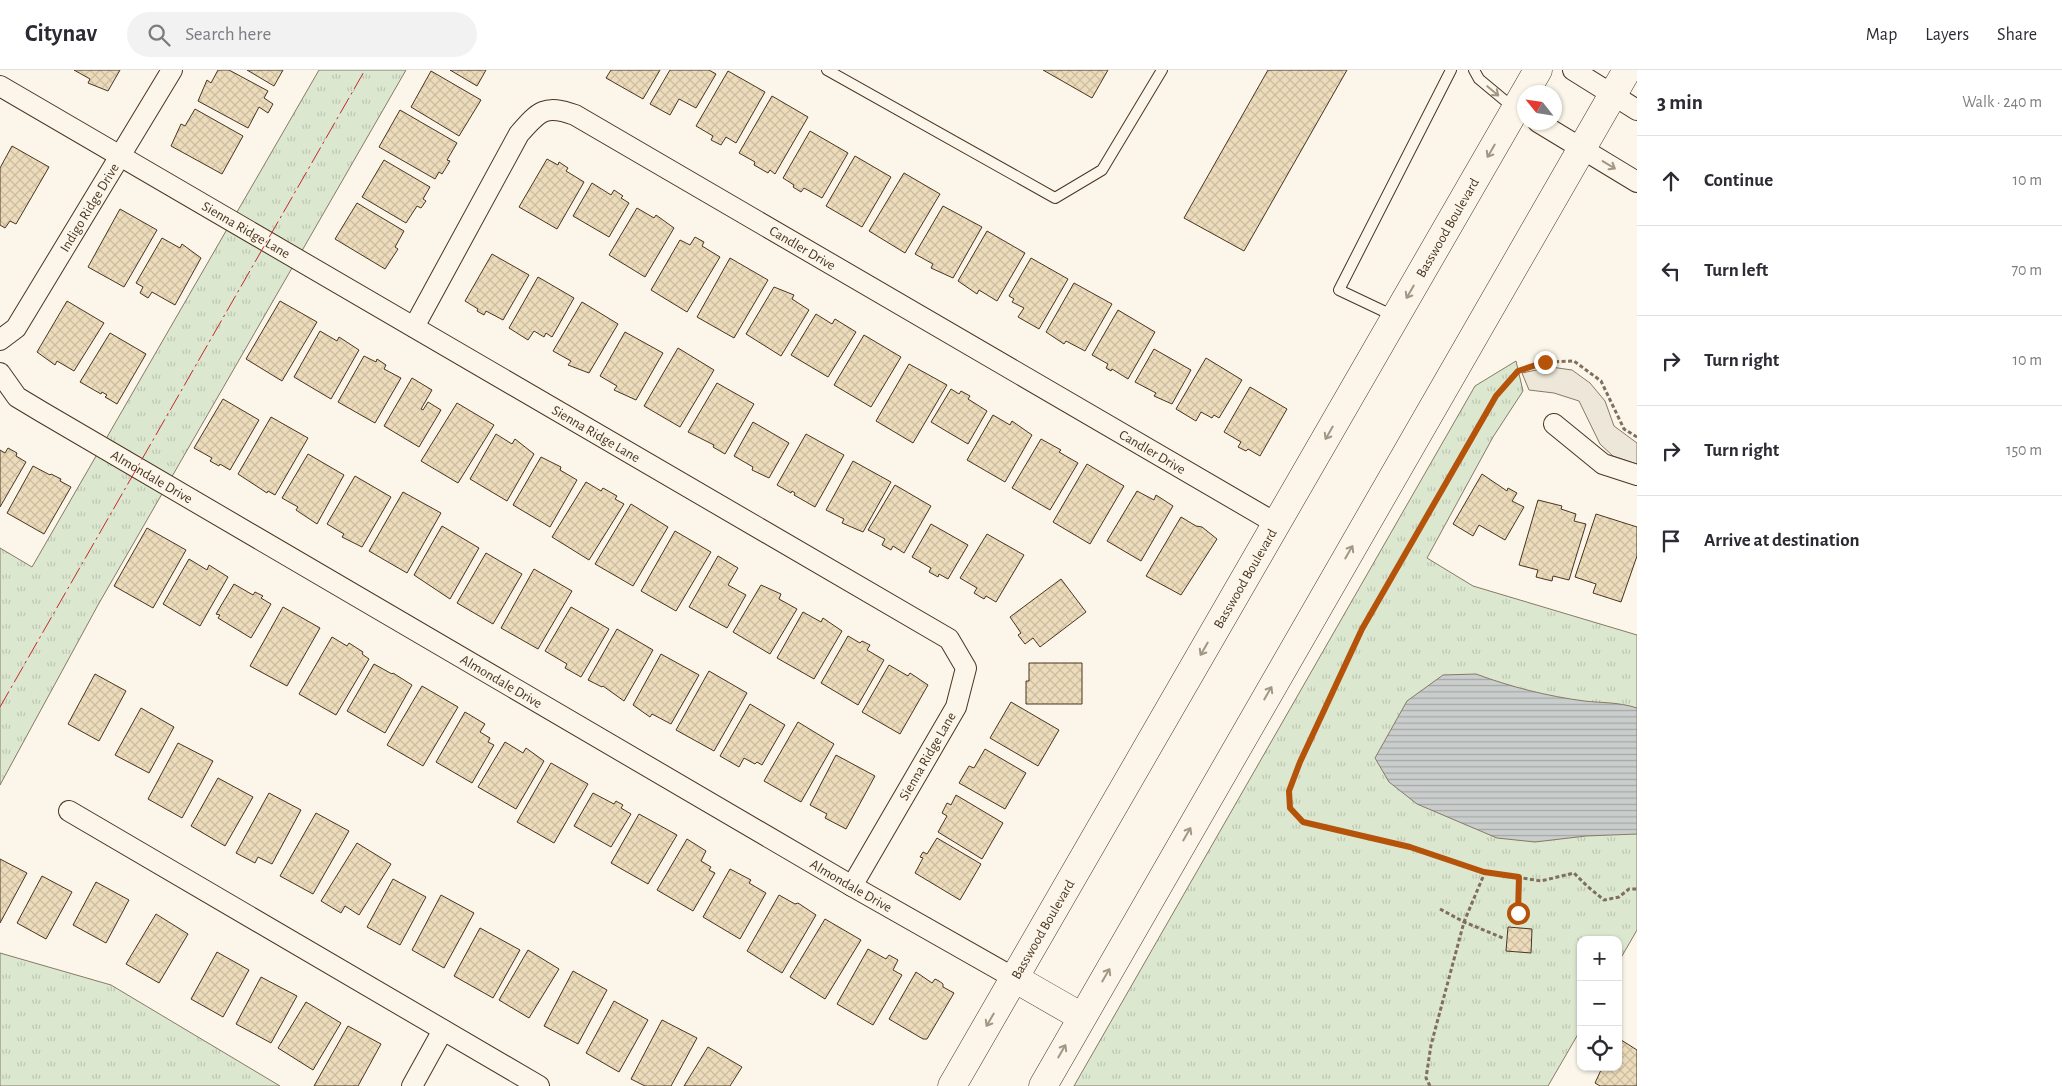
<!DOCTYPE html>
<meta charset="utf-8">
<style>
body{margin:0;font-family:"Alegreya Sans",sans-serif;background:#f2f2f3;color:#2b2b33}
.controls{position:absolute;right:15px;bottom:15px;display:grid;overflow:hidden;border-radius:10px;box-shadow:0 1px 4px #0004}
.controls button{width:45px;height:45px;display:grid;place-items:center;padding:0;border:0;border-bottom:1px solid #e1e1e2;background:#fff;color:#2b2b33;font:25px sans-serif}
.compass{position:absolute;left:1517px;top:15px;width:45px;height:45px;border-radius:50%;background:#fff;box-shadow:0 1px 4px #0004;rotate:300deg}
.stop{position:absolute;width:15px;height:15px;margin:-11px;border:4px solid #b45309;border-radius:50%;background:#fff}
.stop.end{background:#b45309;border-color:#fff;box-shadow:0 1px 5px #0008}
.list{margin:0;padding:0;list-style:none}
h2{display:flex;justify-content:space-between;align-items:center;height:65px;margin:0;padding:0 20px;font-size:21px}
h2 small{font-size:16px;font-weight:400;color:#7c7c81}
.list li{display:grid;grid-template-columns:32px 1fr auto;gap:15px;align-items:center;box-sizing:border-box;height:90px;padding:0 20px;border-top:1px solid #e1e1e2}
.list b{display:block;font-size:19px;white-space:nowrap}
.list em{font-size:16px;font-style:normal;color:#7c7c81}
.icon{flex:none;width:28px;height:28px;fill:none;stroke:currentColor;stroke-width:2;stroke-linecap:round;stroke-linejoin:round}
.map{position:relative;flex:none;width:1637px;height:1016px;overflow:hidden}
header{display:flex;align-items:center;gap:30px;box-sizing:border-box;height:70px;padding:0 25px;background:#fff;border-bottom:1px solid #e1e1e2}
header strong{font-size:24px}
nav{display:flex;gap:28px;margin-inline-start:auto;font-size:18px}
.search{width:350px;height:45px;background:#f2f2f3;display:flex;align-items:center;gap:12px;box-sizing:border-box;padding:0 18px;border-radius:28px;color:#7c7c81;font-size:19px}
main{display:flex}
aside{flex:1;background:#fff}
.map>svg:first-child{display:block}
.grass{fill:url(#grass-tufts);stroke:#887966}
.parking{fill:#ede7d9;stroke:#887966}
.water{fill:url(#water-rules);stroke:#887966}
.building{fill:url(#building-cross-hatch);stroke:#4a3520}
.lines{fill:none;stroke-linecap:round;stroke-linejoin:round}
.lane-casing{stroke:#4a3520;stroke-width:12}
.street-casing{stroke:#4a3520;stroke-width:22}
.secondary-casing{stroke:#4a3520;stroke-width:29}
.path{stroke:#7f6f5c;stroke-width:3;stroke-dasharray:4 2.5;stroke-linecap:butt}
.lane{stroke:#fbf6e9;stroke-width:10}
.street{stroke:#fbf6e9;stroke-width:20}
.secondary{stroke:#fbf6e9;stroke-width:28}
.power{stroke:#c62828;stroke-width:1;stroke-dasharray:18 4 2.5 4;stroke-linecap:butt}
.oneway{stroke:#a29684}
.route{stroke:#b45309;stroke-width:6}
.labels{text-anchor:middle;stroke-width:4;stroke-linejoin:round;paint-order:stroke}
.street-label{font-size:14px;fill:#4a3520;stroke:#fbf6e9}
</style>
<header>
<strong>Citynav</strong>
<div class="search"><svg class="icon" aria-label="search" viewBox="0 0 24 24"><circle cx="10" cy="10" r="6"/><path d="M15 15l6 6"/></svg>Search here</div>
<nav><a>Map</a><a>Layers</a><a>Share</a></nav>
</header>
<main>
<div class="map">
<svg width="1637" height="1016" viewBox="0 0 1637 1016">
<defs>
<pattern id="grass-tufts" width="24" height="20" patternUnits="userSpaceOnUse" patternTransform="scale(1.25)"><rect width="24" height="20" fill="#dce7d0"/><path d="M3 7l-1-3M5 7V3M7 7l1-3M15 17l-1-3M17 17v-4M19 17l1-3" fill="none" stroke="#bec7b2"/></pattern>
<pattern id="water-rules" width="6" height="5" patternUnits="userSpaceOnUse" patternTransform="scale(1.25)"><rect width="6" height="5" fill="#c9cecd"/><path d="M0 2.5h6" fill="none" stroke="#a5a8a6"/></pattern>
<pattern id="building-cross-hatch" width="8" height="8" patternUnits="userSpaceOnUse" patternTransform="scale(1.25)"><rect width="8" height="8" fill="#ecdcbc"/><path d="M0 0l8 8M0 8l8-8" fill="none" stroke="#ccbda1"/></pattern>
</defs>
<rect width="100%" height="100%" fill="#fbf6e9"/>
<!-- grass -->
<g class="grass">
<path d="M319 0H406L98 535 0 715V478L32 497Z"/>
<path d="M1516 291 1523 321 1493 367 1427 488 1473 516 1637 565V860L1618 893V870H1581V959L1548 1016H1074L1475 316Z"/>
<path d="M0 883 111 915 280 1016H0Z"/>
</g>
<!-- parking -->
<path class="parking" d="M1551 297 1572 300 1590 313 1605 331 1614 356 1637 373V394L1613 386 1600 374 1579 331 1554 323 1529 320 1522 303Z"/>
<!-- water -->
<path class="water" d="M1476 604C1511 617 1547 626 1584 631 1602 633 1619 632 1637 638V764L1586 766 1535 772 1497 768 1417 734 1389 712 1375 688 1407 631 1443 605Z"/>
<!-- building -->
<g class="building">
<path d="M74 0H120L108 21 88 13 90 9Z"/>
<path d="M218 0H229L268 21 264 28 273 34 268 43 259 37 248 58 198 31 207 10 211 13Z"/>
<path d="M247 0H283L274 16Z"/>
<path d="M450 0H486L477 16Z"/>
<path d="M611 0H660L643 29 606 8Z"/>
<path d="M670 0H709L716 4 696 38 679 29 670 45 650 34Z"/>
<path d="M1043 0H1108L1092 28Z"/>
<path d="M1268 0H1347L1244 181 1184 148Z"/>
<path d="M431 1 481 30 459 66 411 37Z"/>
<path d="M728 1 765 22 736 73 726 67 721 75 711 70 713 66 696 56Z"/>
<path d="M772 26 808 47 775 104 770 100 768 103 754 95 755 92 739 83Z"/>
<path d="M195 39 243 66 222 104 171 76 181 54 185 56Z"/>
<path d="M400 40 457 73 447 90 450 91 442 104 439 102 435 109 379 77Z"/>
<path d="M810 61 848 83 822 128 804 118 801 122 793 117 794 115 783 108Z"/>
<path d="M12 76 49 97 16 154 10 151 5 158 0 155V98Z"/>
<path d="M855 86 891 107 862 157 826 136Z"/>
<path d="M547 89 558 95 559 92 568 98 566 101 584 112 557 159 519 137Z"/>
<path d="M384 90 430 117 423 129 426 131 421 138 417 136 406 153 362 127Z"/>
<path d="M904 103 940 124 905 183 869 161Z"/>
<path d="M592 113 611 125 614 120 623 126 621 128 629 133 609 167 573 146Z"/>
<path d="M357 133 404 161 395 177 398 179 385 199 335 169Z"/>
<path d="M943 136 982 157 953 208 931 198 933 194 915 184Z"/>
<path d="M637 138 654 148 656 145 674 158 645 207 609 185Z"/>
<path d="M120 139 157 160 124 217 88 197Z"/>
<path d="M987 161 1025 183 997 231 979 220 977 224 958 211Z"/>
<path d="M695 167 704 172 702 176 720 187 687 242 651 220 680 170 690 175Z"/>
<path d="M162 168 180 178 182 174 201 188 175 235 152 222 148 228 140 223 143 217 136 213Z"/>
<path d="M492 184 529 205 503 250 486 241 484 245 477 241 478 239 465 231Z"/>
<path d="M730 188 768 210 734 268 697 247Z"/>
<path d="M1031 188 1068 209 1039 259 1018 247 1024 238 1012 232 1014 229 1009 226Z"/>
<path d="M538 207 574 228 552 267 546 263 544 267 534 261 528 270 509 258Z"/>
<path d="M1074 213 1112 234 1085 281 1066 271 1064 274 1046 262Z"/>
<path d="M774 217 794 225 792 229 809 240 781 286 746 264Z"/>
<path d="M67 231 104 253 74 301 57 291 55 295 37 282Z"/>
<path d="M280 231 317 252 282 311 246 289Z"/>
<path d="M582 232 618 254 589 303 568 295 571 291 553 281Z"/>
<path d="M1118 240 1155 262 1128 309 1112 299 1111 301 1106 298 1108 294 1092 285Z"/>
<path d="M816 244 832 254 835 249 856 262 828 307 791 285Z"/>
<path d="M320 261 337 271 339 267 359 280 331 329 294 307Z"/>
<path d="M625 262 663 283 636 330 614 320 617 316 600 306Z"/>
<path d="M110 263 146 284 117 334 105 327 107 325 102 322 101 324 80 312Z"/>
<path d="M864 265 901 287 871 337 834 315Z"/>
<path d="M678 278 714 300 680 357 644 336Z"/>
<path d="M1154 279 1191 300 1172 334 1154 326 1156 323 1135 312Z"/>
<path d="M364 286 376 292 377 289 386 295 384 299 401 308 375 353 338 332Z"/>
<path d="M1206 288 1242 310 1219 348 1214 345 1212 348 1201 342 1196 351 1176 339Z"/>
<path d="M909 294 947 315 913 373 876 351Z"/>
<path d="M412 308 432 320 421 339 423 340 428 332 441 340 419 377 384 356Z"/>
<path d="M717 313 754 334 725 384 713 377 714 375 688 362Z"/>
<path d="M1250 317 1287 339 1260 386 1248 379 1246 381 1238 377 1241 372 1224 362Z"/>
<path d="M951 319 959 324 961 321 970 326 968 329 987 341 968 374 931 352Z"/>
<path d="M223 329 259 350 230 400 220 394 219 396 210 391 212 388 194 378Z"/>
<path d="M457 333 494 355 458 413 421 391Z"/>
<path d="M993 345 1010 355 1012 351 1032 365 1005 412 967 390Z"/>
<path d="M271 347 308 368 275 425 268 421 267 423 238 404Z"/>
<path d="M753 352 789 373 769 408 752 400 753 397 734 386Z"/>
<path d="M496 364 512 374 515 369 534 384 507 431 470 409Z"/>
<path d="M806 364 844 385 815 437 794 425 795 423 792 421 791 423 777 415Z"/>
<path d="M1041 369 1061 380 1059 382 1078 393 1050 440 1012 418Z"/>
<path d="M8 378 17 383 16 386 26 392 0 437V380L5 383Z"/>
<path d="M308 384 344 405 317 454 296 440 298 437 282 428Z"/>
<path d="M541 387 561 397 560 400 577 410 550 457 513 435Z"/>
<path d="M853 391 891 412 863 462 842 453 844 449 826 440Z"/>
<path d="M1087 394 1124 416 1090 474 1053 452Z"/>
<path d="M33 396 50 405 51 404 61 409 60 411 71 417 44 464 7 443Z"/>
<path d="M1482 404 1507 421 1508 418 1517 423 1512 431 1524 437 1505 470 1479 455 1473 466 1453 454Z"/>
<path d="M355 406 391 427 362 477 342 467 344 464 327 454Z"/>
<path d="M586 412 601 421 603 418 617 426 615 429 624 434 589 490 552 467Z"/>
<path d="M895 415 931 436 904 483 893 476 891 480 882 475 885 469 868 460Z"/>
<path d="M1137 421 1154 430 1156 425 1173 436 1141 491 1107 471Z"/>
<path d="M403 422 441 443 407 503 369 481Z"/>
<path d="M1538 430 1562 436 1561 439 1576 444 1574 451 1586 454 1569 510 1553 506 1552 511 1536 507 1538 500 1519 495Z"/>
<path d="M631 434 668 457 633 516 595 494Z"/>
<path d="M1596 444 1637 457V486L1621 532 1593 523 1596 514 1575 507Z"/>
<path d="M1181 447 1196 456 1202 457 1217 469 1181 525 1146 506Z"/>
<path d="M931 454 968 475 948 509 939 504 938 507 929 502 931 498 912 487Z"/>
<path d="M442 456 479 478 450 529 414 505Z"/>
<path d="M147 458 186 480 153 538 114 516Z"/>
<path d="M675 461 711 482 676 541 641 521Z"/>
<path d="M987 464 1024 485 996 532 986 526 984 529 974 523 977 518 960 508Z"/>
<path d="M486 483 522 504 493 554 457 533Z"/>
<path d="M718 486 738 498 728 515 746 525 727 558 689 537Z"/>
<path d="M189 489 207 500 209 495 228 507 200 556 163 534Z"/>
<path d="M534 499 572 521 538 579 501 558Z"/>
<path d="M1061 509 1086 542 1040 577 1033 568 1025 574 1018 565 1021 563 1010 547Z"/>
<path d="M234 514 253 525 255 522 263 526 261 528 271 534 251 568 218 548 220 545 216 544Z"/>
<path d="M761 515 781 524 779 529 797 539 770 584 733 562Z"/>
<path d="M283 537 320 558 287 616 250 596Z"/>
<path d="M571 537 609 559 581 607 565 598 567 594 545 581Z"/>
<path d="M803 542 821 552 823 548 842 561 814 609 777 588Z"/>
<path d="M617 559 653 580 624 631 603 616 602 617 588 610Z"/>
<path d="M848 566 860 573 862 571 870 575 867 580 884 590 858 635 821 613Z"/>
<path d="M332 567 347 576 349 573 363 582 362 584 369 589 336 645 299 624Z"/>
<path d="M661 584 699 605 671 654 652 644 650 647 633 635Z"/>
<path d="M1029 593H1082V634H1026V611H1029Z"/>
<path d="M374 594 392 604 393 603 412 615 385 663 347 641Z"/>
<path d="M889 595 908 606 910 603 928 615 900 664 862 642Z"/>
<path d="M709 601 747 623 714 681 676 660Z"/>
<path d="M95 604 126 621 99 671 68 654Z"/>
<path d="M422 616 458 637 423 696 387 675Z"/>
<path d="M1011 632 1059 660 1038 696 990 668Z"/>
<path d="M750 634 785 655 762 695 757 692 755 694 744 688 739 697 720 686Z"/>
<path d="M141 638 174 657 149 703 115 685Z"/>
<path d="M465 642 485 654 480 662 490 668 488 672 494 675 472 713 436 692Z"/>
<path d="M798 652 834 674 801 732 764 711Z"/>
<path d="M505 672 523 683 526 678 544 691 516 739 478 717Z"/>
<path d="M178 673 213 691 182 748 148 729Z"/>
<path d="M985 679 1026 703 1005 739 959 713 969 696 974 698Z"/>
<path d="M836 685 875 706 846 759 825 748 827 744 810 735Z"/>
<path d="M551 693 588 714 554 773 517 752Z"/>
<path d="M218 708 253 727 225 776 191 756Z"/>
<path d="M269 723 301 740 272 794 258 787 255 793 236 783Z"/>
<path d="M593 723 614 734 616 731 623 735 621 738 631 744 611 777 574 756Z"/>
<path d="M956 725 1003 753 982 789 938 762 947 746 942 743 947 733 951 735Z"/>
<path d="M316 743 349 761 313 824 280 806Z"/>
<path d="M639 744 677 765 648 814 611 793Z"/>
<path d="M937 768 981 794 960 830 915 803 923 788 920 787 923 782 927 784Z"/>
<path d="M687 769 706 781 701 791 711 797 709 800 715 803 693 841 657 820Z"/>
<path d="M357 773 391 794 359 845 345 836 341 843 321 831Z"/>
<path d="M0 789 27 803 0 853Z"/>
<path d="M730 799 751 810 749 813 766 823 740 869 703 847Z"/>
<path d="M42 806 72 822 46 869 17 853Z"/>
<path d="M393 809 426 827 400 875 367 857Z"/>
<path d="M96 812 129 830 106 873 73 855Z"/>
<path d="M441 825 474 843 444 898 412 880Z"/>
<path d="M779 825 795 834 798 833 816 845 782 903 747 881Z"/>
<path d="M156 844 188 864 159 913 126 894Z"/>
<path d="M825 849 861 870 825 929 790 907Z"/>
<path d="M1508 857 1532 859 1531 883 1506 881Z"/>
<path d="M480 858 520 880 493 928 454 906Z"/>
<path d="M868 879 886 889 889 885 898 890 893 900 902 905 873 955 837 934Z"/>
<path d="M528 880 559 899 529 948 499 930Z"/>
<path d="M217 882 249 900 223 947 191 929Z"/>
<path d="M573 901 607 920 578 974 544 956Z"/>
<path d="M916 902 932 913 935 909 939 911 943 914V917L954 923 927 969H923L889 949Z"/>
<path d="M261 907 297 926 271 973 236 954Z"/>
<path d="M614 931 648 950 619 1002 586 983Z"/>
<path d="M306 932 341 953 313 1000 278 978Z"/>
<path d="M662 950 697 968 671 1016H645L631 1009Z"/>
<path d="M348 956 381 974 358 1016H314Z"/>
<path d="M1618 968 1637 980V1016H1600L1595 1013 1601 1000 1597 997H1618Z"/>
<path d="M708 977 742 997 730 1016H684Z"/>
</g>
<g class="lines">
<defs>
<g id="lane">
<path d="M827 0 1055 128 1102 100 1162 0"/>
<path d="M1474 0 1479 9 1515 39"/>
<path d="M1396 247 1339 220 1451 0"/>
</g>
<g id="street">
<path d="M1573 0 1637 40"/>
<path id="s1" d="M0 16 949 569 966 598 956 637 852 816"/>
<path d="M1538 52 1637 112"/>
<path id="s2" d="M414 257 519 64C539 41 545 34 575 45L1277 454"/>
<path id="s3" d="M0 270 16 258 172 0"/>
<path id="s4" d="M0 303 17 327 42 342 852 816 1014 908"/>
<path d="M1554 354 1603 394 1637 405"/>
<path d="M69 741 539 1016"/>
<path d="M412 1016 443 960"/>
</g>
<g id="secondary">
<path d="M1014 908 1082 947"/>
<path id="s5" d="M952 1016 1538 0"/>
<path d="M1043 1016 1627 0"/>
</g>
</defs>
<!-- lane casing -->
<use href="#lane" class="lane-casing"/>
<!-- street casing -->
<use href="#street" class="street-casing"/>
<!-- secondary casing -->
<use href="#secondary" class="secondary-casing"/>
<!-- path -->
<g class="path">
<path d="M1637 367 1624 359 1601 311 1574 291 1545 292 1518 301 1496 326 1362 559 1300 692 1289 721 1290 738 1303 752 1410 777 1485 802 1541 811 1574 803 1587 816 1604 830 1619 827 1629 819H1637"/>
<path d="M1440 839 1464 852 1503 868"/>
<path d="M1518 843 1519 807"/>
<path d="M1430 1016 1426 1008 1431 975 1464 852 1485 802"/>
</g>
<!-- lane -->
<use href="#lane" class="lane"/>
<!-- street -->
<use href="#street" class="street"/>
<!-- secondary -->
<use href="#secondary" class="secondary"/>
<!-- power -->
<path class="power" d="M0 637 365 0"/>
</g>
<!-- one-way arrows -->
<defs><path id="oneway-shaft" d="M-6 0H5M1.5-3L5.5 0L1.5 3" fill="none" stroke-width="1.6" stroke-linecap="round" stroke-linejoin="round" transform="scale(1.25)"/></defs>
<g class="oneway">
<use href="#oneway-shaft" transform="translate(1493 21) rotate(40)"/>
<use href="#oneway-shaft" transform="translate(1491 81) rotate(120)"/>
<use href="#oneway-shaft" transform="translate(1609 95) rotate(31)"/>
<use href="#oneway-shaft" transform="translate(1410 222) rotate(120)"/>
<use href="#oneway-shaft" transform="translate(1329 363) rotate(120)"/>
<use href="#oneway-shaft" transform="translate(1349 482) rotate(-60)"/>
<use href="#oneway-shaft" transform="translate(1204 579) rotate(120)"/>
<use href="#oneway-shaft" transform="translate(1268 623) rotate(-60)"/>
<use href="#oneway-shaft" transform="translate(1187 764) rotate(-60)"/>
<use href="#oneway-shaft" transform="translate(1106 905) rotate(-60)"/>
<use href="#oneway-shaft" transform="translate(990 950) rotate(120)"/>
<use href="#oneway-shaft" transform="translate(1062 981) rotate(-60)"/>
</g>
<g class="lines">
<!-- route -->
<path class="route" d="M1518 843 1519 807 1484 802 1410 777 1303 752 1290 738 1289 721 1300 692 1362 559 1496 326 1518 301 1545 292"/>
</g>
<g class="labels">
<!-- street labels -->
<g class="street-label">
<text dy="5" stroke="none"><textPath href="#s3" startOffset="161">Indigo Ridge Drive</textPath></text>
<text dy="5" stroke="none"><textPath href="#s5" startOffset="991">Basswood Boulevard</textPath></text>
<text dy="5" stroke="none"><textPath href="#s1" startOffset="285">Sienna Ridge Lane</textPath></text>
<text dy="5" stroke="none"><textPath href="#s2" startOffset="549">Candler Drive</textPath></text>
<text dy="5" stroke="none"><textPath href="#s1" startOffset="690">Sienna Ridge Lane</textPath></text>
<text dy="5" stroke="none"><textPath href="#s2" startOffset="954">Candler Drive</textPath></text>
<text dy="5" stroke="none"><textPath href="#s4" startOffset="186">Almondale Drive</textPath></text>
<text dy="5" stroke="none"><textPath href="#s5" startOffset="586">Basswood Boulevard</textPath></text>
<text dy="5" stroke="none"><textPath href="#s4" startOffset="591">Almondale Drive</textPath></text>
<text transform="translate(927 686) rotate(-60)" y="5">Sienna Ridge Lane</text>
<text dy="5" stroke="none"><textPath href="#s4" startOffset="996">Almondale Drive</textPath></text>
<text dy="5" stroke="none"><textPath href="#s5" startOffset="181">Basswood Boulevard</textPath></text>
</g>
</g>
</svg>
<div class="controls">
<button>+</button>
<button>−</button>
<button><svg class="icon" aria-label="locate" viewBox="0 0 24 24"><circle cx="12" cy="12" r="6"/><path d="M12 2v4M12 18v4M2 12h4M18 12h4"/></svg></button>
</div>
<svg class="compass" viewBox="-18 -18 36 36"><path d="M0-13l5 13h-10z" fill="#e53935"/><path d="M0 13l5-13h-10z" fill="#7c7c81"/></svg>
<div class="stop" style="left:1518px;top:843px"></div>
<div class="stop end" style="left:1545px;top:292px"></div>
</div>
<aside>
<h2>3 min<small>Walk · 240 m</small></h2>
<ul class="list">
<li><svg class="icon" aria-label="ahead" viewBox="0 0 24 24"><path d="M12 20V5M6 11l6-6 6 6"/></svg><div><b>Continue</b></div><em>10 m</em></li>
<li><svg class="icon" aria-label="left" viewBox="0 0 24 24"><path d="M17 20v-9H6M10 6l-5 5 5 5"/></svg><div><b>Turn left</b></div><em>70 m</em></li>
<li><svg class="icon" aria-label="right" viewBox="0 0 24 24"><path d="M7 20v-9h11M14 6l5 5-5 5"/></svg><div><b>Turn right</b></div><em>10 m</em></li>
<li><svg class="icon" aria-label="right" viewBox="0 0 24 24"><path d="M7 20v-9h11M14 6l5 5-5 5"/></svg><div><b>Turn right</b></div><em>150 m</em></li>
<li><svg class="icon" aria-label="arrive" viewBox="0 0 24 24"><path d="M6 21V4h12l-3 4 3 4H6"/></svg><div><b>Arrive at destination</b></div></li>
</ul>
</aside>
</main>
